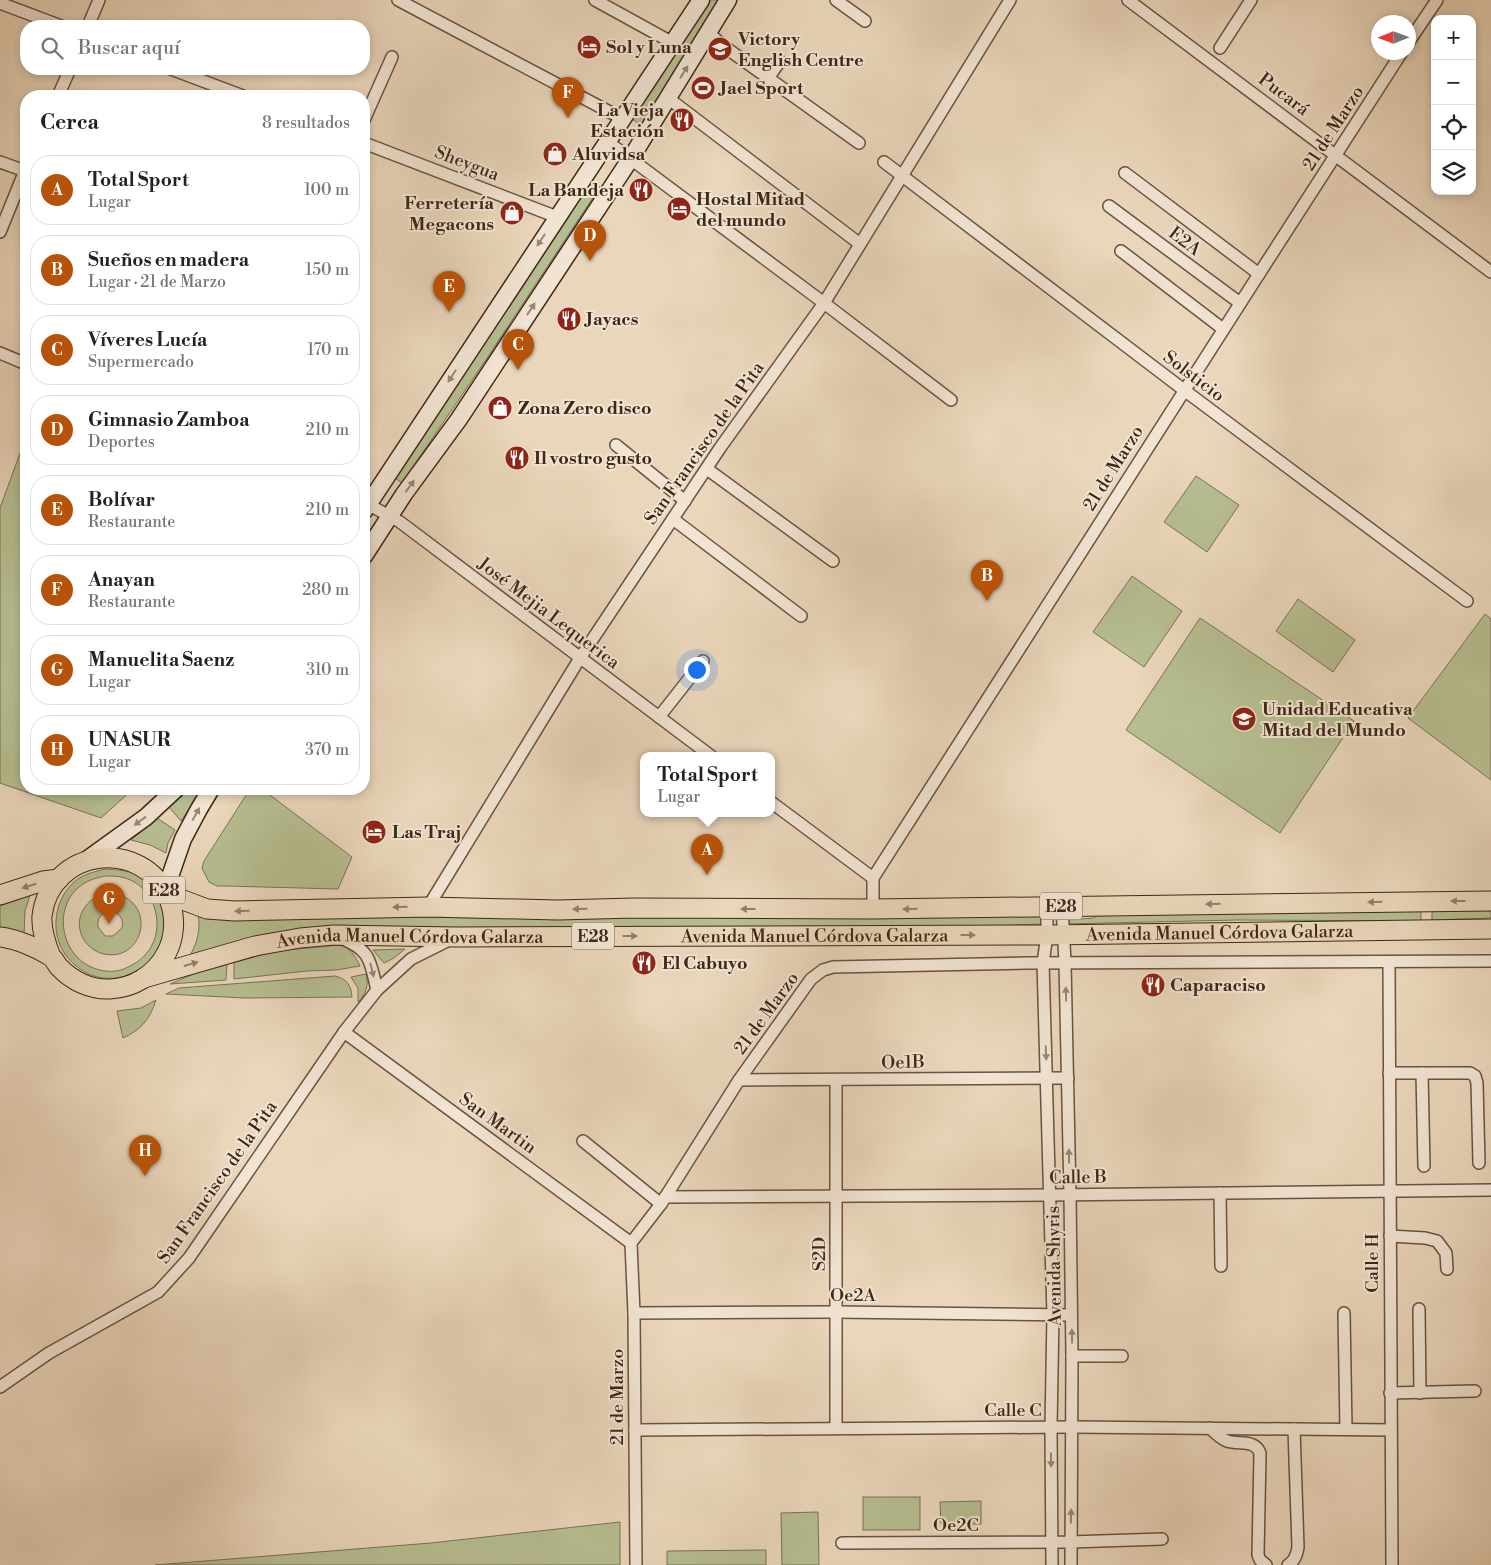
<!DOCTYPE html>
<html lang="es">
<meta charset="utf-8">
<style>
body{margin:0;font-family:"Libre Bodoni",serif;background:#f2f2f2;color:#222}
.controls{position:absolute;right:15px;top:15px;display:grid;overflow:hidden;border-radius:10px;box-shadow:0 2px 8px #0003}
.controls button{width:45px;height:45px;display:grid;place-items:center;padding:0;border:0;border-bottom:1px solid #e0e0e0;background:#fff;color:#222;font:25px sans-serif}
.compass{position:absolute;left:1371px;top:15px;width:45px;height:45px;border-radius:50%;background:#fff;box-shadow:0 2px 8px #0003;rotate:269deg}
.you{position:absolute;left:696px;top:669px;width:18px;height:18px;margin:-12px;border:4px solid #fff;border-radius:50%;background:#1a73e8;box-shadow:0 0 0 8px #1a73e833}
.badge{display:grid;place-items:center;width:32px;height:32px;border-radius:50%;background:#b45309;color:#fff;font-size:16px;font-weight:700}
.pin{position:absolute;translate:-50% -41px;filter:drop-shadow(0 1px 2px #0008)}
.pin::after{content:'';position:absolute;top:26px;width:18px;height:15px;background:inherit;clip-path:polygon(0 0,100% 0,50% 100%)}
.popup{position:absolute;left:640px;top:752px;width:135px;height:65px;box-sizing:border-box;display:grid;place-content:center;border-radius:10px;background:#fff;filter:drop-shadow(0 1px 4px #0005);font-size:16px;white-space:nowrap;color:#767676}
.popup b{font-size:19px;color:#222}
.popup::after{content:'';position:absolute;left:50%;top:100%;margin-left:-10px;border:10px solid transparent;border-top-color:#fff}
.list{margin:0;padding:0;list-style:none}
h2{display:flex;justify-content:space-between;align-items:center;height:65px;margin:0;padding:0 20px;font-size:21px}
h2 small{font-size:16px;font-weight:400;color:#767676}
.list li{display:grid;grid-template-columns:32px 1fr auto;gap:15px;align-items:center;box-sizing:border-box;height:70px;margin:0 10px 10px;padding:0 10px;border:1px solid #e0e0e0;border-radius:20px}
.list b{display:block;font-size:19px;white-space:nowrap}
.list p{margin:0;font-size:16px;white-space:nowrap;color:#767676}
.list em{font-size:16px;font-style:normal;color:#767676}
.icon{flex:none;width:28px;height:28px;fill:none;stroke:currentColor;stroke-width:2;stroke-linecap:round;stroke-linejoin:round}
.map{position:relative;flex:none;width:1491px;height:1565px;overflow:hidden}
.search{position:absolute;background:#fff;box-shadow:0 2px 8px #0003;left:20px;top:20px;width:350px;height:55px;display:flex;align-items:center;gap:12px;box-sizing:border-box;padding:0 18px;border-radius:20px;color:#767676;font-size:19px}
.panel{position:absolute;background:#fff;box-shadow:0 2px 8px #0003;left:20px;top:90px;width:350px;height:705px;border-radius:20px}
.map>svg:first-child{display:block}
.green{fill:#b6be91;stroke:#7a7254;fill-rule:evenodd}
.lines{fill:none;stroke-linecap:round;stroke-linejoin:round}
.street-casing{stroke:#695340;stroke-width:14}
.secondary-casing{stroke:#3e2717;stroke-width:19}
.primary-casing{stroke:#3e2717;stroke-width:21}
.street{stroke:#f1e4d3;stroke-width:11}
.secondary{stroke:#f1e4d3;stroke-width:16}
.primary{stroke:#ead6bb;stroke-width:19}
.oneway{fill:#988675}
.oneway2{fill:#947e69}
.labels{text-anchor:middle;stroke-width:4;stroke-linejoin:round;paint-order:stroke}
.shield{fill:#f1e4d3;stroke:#74604f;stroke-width:1}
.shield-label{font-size:16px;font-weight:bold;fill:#3e2717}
.poi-label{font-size:18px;font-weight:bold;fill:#3e2717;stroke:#f1e4d3;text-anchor:start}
.street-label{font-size:18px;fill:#3e2717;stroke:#f1e4d3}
</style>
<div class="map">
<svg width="1491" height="1565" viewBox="0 0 1491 1565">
<rect width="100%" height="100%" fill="#ead6bb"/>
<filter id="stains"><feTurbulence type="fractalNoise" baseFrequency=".004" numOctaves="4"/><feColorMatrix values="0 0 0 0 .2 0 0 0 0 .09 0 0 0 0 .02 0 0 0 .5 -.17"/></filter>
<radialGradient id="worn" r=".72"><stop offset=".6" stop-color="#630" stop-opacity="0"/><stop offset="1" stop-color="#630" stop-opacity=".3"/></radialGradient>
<!-- green -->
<g class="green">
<path d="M710 0H723L641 125 632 119Z"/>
<path d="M591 180 600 187 487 358 402 483 395 478Z"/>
<path d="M26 437V789H133L101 818 0 783V508Z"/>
<path d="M1196 476 1239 505 1207 552 1164 522Z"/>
<path d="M1132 576 1182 611 1144 667 1093 632Z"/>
<path d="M1298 599 1355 640 1333 672 1276 631Z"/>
<path d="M1485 614 1491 619V780L1408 718Z"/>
<path d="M1200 618 1354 721 1280 833 1126 730Z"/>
<path d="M186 789H202L181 821 169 807Z"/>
<path d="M250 789H262L352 857 338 889 226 886H217L209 882 202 868 204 861Z"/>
<path d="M157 818 175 830 168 843 166 853 150 845 131 840Z"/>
<path d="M105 869C118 870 131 870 141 878 182 908 166 973 115 978 96 980 80 972 68 958 50 937 53 904 71 885 80 875 93 872 105 869ZM106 876C111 876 116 876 121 877 152 883 166 921 151 947 145 957 137 963 126 968 118 972 108 972 100 970 57 960 49 897 91 880 95 878 101 877 106 876Z"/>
<path d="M107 892C160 897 145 963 104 954 95 952 87 946 83 938 72 917 87 898 107 892ZM109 911C119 912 124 918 122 928L113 936H105L98 927C97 918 101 913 109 911Z"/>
<path d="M30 895 25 911 24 935 0 931V906Z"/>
<path d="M1491 906V918L1432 920V908Z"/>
<path d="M1421 908V921L1238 920 1065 924V920L1093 918 1100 914Z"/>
<path d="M198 913 485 918 1042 915V924L992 926 431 929 188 959C197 944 201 931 198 913Z"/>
<path d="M339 945C350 947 355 956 360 966L336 970 307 971 234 979V962L277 951Z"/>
<path d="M405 949 394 958 384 963 373 950Z"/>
<path d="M227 964 226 980 170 984 203 970Z"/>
<path d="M366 974C369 985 366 994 358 1002V988L351 977Z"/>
<path d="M335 976C347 979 351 985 352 997L245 998 166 994 179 988Z"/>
<path d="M156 1000C150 1019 141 1030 123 1038L117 1011 141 1008Z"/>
<rect x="863" y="1497" width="57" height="33"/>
<path d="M981 1501V1524H941L940 1502Z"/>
<path d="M818 1512 819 1565H782L781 1513Z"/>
<path d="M620 1522V1565H155L431 1543Z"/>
<path d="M766 1550V1565H667V1551Z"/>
</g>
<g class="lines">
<defs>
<g id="street">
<path d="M398 0 623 119"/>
<path d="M595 0 673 43"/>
<path d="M836 0 865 21"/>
<path d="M1128 0 1491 272"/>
<path d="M0 3 61 26"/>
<path d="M88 26 99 0"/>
<path d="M709 33 722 45 859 143"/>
<path d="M1408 43 1437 0"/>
<path d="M1220 48 1251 0"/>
<path d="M171 69 243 96"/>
<path d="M769 77 780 61"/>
<path d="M58 96 70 69"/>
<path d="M668 98 860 244"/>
<path d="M364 120 392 57"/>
<path d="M608 142 824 303 951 400"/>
<path d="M364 143 557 217"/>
<path d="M0 162 25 171"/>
<path d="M884 162 1184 390 1467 601"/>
<path d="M1125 173 1259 274"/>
<path d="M1109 206 1240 303"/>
<path d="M0 232 26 168"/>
<path d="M1121 251 1223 329"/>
<path d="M0 353 26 364"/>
<path d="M616 445 685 501"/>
<path d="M707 469 833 561"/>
<path d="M364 502 400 522 711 756"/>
<path d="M673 519 801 616"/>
<path d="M659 717 703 661"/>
<path d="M771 802 873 878"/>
<path d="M1062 906 1065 963 1070 1195 1072 1356 1071 1565"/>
<path d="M428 907 580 658 720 448 824 303 1010 0"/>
<path d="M1047 907V935L1043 963 1053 1315 1051 1427 1052 1565"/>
<path d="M873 909V878L1259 274 1402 52"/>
<path d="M343 939C372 951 370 963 377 990"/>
<path d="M1389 962 1392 1565"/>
<path d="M344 1032 631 1243"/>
<path d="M1389 1073H1470L1475 1076 1477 1083 1479 1163"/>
<path d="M1422 1073 1424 1166"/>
<path d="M739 1080 1068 1078"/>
<path d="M836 1080V1428"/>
<path d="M583 1141 661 1204"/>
<path d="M1220 1193 1221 1266"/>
<path d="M665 1197 1050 1195 1491 1190"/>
<path d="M1390 1236 1425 1238 1437 1241 1446 1253 1447 1269"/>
<path d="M1419 1309 1420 1393"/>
<path d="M634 1313 836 1312 1071 1315"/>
<path d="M1344 1313 1346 1429"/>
<path d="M1072 1356H1122"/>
<path d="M0 1387 49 1353 158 1292 189 1258 344 1032 377 990 411 959 449 940"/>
<path d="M1390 1393 1475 1391"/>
<path d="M1210 1428C1215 1433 1220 1438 1227 1441 1239 1445 1255 1439 1260 1453L1258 1555 1260 1560 1266 1565"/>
<path d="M635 1430 1072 1427 1391 1430"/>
<path d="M842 1543 1070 1542 1162 1539"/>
<path d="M636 1565 634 1313 631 1243 661 1204 739 1080 811 979 823 970 833 967 1028 963 1491 961"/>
<path d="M1288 1565C1295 1561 1297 1555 1298 1547L1294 1429"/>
</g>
<g id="secondary">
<path d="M364 511 701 0"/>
<path d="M364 556 404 494 459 419 631 158 728 0"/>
<path d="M85 861 146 817 176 789"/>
<path d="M165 891 183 839 199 809 211 789"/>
</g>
<g id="primary">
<path d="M167 894 207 909 235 911 428 907 558 910 634 908 873 909 1491 901"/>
<path d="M0 895 43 881 59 879"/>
<path d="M0 937C16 939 36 947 50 956 54 958 56 964 59 967 72 981 91 990 110 989 133 988 155 975 166 954 175 938 176 917 169 899 143 836 50 848 42 916 41 930 46 944 51 957"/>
<path id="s1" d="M144 978 255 946 300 938 334 935 455 937 1047 935 1491 929"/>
</g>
</defs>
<!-- street casing -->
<use href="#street" class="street-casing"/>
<!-- secondary casing -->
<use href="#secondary" class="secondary-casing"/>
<!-- primary casing -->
<use href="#primary" class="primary-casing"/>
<!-- street -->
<use href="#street" class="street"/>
<!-- secondary -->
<use href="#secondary" class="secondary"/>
<!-- primary -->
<use href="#primary" class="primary"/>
</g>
<!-- one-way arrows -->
<defs><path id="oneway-solid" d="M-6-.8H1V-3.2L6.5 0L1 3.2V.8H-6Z" transform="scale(1.25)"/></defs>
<g class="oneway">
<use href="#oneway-solid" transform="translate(684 72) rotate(-58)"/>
<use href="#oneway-solid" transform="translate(541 240) rotate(123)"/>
<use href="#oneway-solid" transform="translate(531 309) rotate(-57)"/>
<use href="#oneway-solid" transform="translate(452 376) rotate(123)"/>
<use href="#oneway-solid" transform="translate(410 486) rotate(-54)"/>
<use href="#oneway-solid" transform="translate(196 814) rotate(-61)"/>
<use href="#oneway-solid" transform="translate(140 821) rotate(144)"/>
<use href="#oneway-solid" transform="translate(372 970) rotate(76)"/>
<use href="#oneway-solid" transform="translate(1066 994) rotate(-91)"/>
<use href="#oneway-solid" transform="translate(1046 1053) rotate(88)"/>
<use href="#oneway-solid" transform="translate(1069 1156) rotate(-91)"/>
<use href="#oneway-solid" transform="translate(1072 1336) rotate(-91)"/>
<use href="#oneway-solid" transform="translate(1051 1460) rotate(89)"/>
<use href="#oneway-solid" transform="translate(1071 1516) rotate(-89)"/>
</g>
<g class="oneway2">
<use href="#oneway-solid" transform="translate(29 886) rotate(163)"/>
<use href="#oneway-solid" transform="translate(1458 901) rotate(180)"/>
<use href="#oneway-solid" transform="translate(1375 902) rotate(179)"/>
<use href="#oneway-solid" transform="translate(1213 904) rotate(179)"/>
<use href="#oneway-solid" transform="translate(400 907) rotate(179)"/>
<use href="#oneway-solid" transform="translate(580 909) rotate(178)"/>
<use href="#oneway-solid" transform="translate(748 909) rotate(-180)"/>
<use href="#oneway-solid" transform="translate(910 909) rotate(179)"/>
<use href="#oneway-solid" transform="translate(242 911) rotate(178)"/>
<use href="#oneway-solid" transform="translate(968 935)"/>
<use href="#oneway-solid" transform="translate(630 936)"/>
<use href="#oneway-solid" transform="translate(191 964) rotate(-16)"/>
</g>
<!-- icons -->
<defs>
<symbol id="hotel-disc" viewBox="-11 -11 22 22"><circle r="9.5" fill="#8f2418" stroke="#f1e4d3"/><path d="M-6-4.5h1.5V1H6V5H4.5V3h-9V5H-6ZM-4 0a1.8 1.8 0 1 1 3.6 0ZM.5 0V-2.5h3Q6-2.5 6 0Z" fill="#fff"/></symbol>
<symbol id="school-disc" viewBox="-11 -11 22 22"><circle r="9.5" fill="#8f2418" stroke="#f1e4d3"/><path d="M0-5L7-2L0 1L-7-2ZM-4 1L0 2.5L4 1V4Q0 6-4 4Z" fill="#fff"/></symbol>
<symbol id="stadium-disc" viewBox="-11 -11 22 22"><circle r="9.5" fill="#8f2418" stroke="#f1e4d3"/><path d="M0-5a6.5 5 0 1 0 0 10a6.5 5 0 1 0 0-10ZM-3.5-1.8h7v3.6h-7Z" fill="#fff"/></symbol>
<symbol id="restaurant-disc" viewBox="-11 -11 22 22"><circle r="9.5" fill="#8f2418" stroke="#f1e4d3"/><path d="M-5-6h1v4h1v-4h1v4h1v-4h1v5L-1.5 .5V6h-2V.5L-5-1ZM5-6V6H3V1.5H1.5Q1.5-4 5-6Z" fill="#fff"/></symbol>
<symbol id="shop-disc" viewBox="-11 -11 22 22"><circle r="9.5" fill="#8f2418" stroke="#f1e4d3"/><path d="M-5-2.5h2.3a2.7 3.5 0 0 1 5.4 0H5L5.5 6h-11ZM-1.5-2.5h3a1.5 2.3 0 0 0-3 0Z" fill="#fff"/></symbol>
<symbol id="university-disc" viewBox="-11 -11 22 22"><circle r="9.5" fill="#8f2418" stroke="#f1e4d3"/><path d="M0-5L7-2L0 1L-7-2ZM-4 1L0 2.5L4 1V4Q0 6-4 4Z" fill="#fff"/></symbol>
</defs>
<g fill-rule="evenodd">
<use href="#hotel-disc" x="575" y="33" width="28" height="28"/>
<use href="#school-disc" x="706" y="35" width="28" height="28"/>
<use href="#stadium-disc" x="689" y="74" width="28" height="28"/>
<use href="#restaurant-disc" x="668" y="106" width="28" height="28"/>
<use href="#shop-disc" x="541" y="140" width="28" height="28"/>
<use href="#restaurant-disc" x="627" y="176" width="28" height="28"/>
<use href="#hotel-disc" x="665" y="195" width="28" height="28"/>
<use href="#shop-disc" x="498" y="199" width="28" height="28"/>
<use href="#restaurant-disc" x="555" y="305" width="28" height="28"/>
<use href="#shop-disc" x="486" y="394" width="28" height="28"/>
<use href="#restaurant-disc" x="503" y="444" width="28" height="28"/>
<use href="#university-disc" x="1230" y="705" width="28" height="28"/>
<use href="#hotel-disc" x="360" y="818" width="28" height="28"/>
<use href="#restaurant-disc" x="630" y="949" width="28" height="28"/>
<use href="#restaurant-disc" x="1139" y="971" width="28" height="28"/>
</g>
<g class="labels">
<!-- shield labels -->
<g class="shield">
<rect x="143" y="876.5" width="42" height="27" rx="4"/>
<rect x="1040" y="892.5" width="42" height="27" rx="4"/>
<rect x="572" y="922.5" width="42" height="27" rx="4"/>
</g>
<g class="shield-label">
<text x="164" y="896">E28</text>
<text x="1061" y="912">E28</text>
<text x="593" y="942">E28</text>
</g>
<!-- poi labels -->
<g class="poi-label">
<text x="738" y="45">Victory<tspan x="738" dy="21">English Centre</tspan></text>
<text x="606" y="53">Sol y Luna</text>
<text x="720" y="94">Jael Sport</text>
<text x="664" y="116" text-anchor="end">La Vieja<tspan x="664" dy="21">Estación</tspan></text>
<text x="572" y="160">Aluvidsa</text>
<text x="624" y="196" text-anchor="end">La Bandeja</text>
<text x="696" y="205">Hostal Mitad<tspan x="696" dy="21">del mundo</tspan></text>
<text x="494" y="209" text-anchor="end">Ferretería<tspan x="494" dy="21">Megacons</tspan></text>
<text x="586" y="325">Jayacs</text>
<text x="518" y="414">Zona Zero disco</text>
<text x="534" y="464">Il vostro gusto</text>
<text x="1262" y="715">Unidad Educativa<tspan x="1262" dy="21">Mitad del Mundo</tspan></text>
<text x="392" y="838">Las Traj</text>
<text x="662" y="969">El Cabuyo</text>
<text x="1170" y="991">Caparaciso</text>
</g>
<!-- street labels -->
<g class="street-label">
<text transform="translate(1284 94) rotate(37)" y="6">Pucará</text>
<text transform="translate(1333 128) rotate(-57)" y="6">21 de Marzo</text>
<text transform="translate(467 163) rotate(21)" y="6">Sheygua</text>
<text transform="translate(1185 241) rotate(37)" y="6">E2A</text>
<text transform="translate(1194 376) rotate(37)" y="6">Solsticio</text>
<text transform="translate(704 443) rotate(-55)" y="6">San Francisco de la Pita</text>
<text transform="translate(1113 468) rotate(-58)" y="6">21 de Marzo</text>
<text transform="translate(549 613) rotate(37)" y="6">José Mejia Lequerica</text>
<text dy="6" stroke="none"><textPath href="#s1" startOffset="1081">Avenida Manuel Córdova Galarza</textPath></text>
<text dy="6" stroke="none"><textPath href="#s1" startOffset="676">Avenida Manuel Córdova Galarza</textPath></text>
<text dy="6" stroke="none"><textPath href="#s1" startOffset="271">Avenida Manuel Córdova Galarza</textPath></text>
<text transform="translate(766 1013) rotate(-54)" y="6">21 de Marzo</text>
<text transform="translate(903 1062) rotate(-1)" y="6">Oe1B</text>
<text transform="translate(498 1123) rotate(36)" y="6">San Martin</text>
<text transform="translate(1078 1177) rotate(-1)" y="6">Calle B</text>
<text transform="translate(217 1182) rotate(-55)" y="6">San Francisco de la Pita</text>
<text transform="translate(819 1254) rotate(-90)" y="6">S2D</text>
<text transform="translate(1372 1263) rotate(-90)" y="6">Calle H</text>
<text transform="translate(1054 1266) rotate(-91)" y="6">Avenida Shyris</text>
<text x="853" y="1301">Oe2A</text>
<text transform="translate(617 1397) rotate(-90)" y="6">21 de Marzo</text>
<text x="1013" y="1416">Calle C</text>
<text x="956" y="1531">Oe2C</text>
</g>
</g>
<rect width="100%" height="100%" filter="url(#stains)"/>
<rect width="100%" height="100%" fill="url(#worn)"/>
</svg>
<div class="controls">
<button>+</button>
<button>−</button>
<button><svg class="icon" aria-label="locate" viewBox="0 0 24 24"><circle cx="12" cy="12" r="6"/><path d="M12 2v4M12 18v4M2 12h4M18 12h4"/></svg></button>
<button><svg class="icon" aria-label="layers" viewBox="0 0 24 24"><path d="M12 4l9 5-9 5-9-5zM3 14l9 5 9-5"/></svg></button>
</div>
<svg class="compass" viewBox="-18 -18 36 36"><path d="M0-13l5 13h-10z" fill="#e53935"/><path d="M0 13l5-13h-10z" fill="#767676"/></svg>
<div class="you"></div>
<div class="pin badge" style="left:707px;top:875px">A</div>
<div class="popup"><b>Total Sport</b>Lugar</div>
<div class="pin badge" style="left:987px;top:601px">B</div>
<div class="pin badge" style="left:518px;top:370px">C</div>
<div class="pin badge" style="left:590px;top:261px">D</div>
<div class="pin badge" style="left:449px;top:312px">E</div>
<div class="pin badge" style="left:568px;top:118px">F</div>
<div class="pin badge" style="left:109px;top:924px">G</div>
<div class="pin badge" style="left:145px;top:1176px">H</div>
<div class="search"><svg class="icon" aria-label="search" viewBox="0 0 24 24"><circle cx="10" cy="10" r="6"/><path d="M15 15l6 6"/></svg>Buscar aquí</div>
<section class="panel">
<h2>Cerca<small>8 resultados</small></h2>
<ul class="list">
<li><span class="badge">A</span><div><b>Total Sport</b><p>Lugar</p></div><em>100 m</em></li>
<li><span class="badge">B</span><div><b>Sueños en madera</b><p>Lugar · 21 de Marzo</p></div><em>150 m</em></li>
<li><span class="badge">C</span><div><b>Víveres Lucía</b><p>Supermercado</p></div><em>170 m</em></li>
<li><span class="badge">D</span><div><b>Gimnasio Zamboa</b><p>Deportes</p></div><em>210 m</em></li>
<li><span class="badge">E</span><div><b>Bolívar</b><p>Restaurante</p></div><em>210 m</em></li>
<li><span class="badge">F</span><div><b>Anayan</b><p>Restaurante</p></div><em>280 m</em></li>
<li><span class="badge">G</span><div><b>Manuelita Saenz</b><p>Lugar</p></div><em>310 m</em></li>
<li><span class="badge">H</span><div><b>UNASUR</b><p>Lugar</p></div><em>370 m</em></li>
</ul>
</section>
</div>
